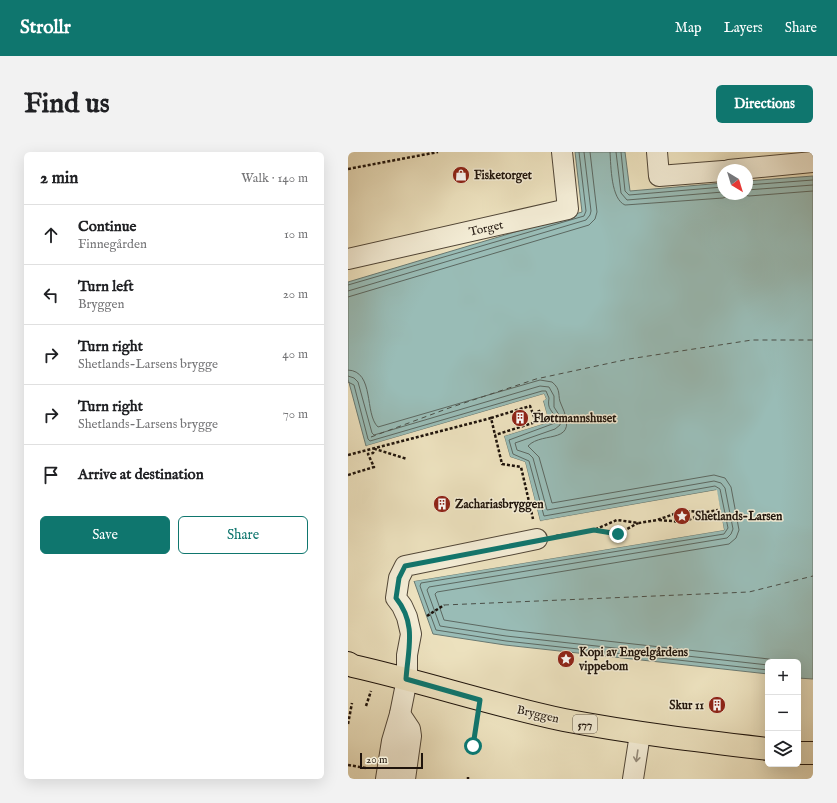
<!DOCTYPE html>
<meta charset="utf-8">
<style>
body{margin:0;font-family:"IM FELL English",serif;background:#f2f2f2;color:#202124}
.controls{position:absolute;right:12px;bottom:12px;display:grid;overflow:hidden;border-radius:6px;box-shadow:0 4px 16px #0002}
.controls button{width:36px;height:36px;display:grid;place-items:center;padding:0;border:0;border-bottom:1px solid #e0e0e0;background:#fff;color:#202124;font:20px sans-serif}
.compass{position:absolute;left:369px;top:12px;width:36px;height:36px;border-radius:50%;background:#fff;box-shadow:0 4px 16px #0002;rotate:142deg}
.scale{position:absolute;left:12px;bottom:10px;width:63px;box-sizing:border-box;padding-left:4px;border:2px solid #1f140c;border-top:0;font-size:11px;line-height:14px;white-space:nowrap;color:#1f140c;-webkit-text-stroke:3px #f3ecd5;paint-order:stroke}
.stop{position:absolute;width:12px;height:12px;margin:-9px;border:3px solid #0f766e;border-radius:50%;background:#fff}
.stop.end{background:#0f766e;border-color:#fff;box-shadow:0 1px 4px #0008}
.list{margin:0;padding:0;list-style:none}
h2{display:flex;justify-content:space-between;align-items:center;height:52px;margin:0;padding:0 16px;font-size:17px}
h2 small{font-size:13px;font-weight:400;color:#757577}
.list li{display:grid;grid-template-columns:26px 1fr auto;gap:12px;align-items:center;box-sizing:border-box;height:60px;padding:0 16px;border-top:1px solid #e0e0e0}
.list b{display:block;font-size:15px;white-space:nowrap}
.list p{margin:0;font-size:13px;white-space:nowrap;color:#757577}
.list em{font-size:13px;font-style:normal;color:#757577}
.actions{display:flex;gap:8px;padding:12px 16px}
.actions a{flex:1;padding:9px 0;border:1px solid #0f766e;border-radius:6px;text-align:center;font-size:14px;color:#0f766e}
.actions .main{background:#0f766e;color:#fff}
.icon{flex:none;width:22px;height:22px;fill:none;stroke:currentColor;stroke-width:2;stroke-linecap:round;stroke-linejoin:round}
.map{position:relative;flex:none;width:465px;height:627px;overflow:hidden;border-radius:6px}
header{display:flex;align-items:center;gap:24px;box-sizing:border-box;height:56px;padding:0 20px;background:#0f766e;color:#fff}
header strong{font-size:19px}
nav{display:flex;gap:22px;margin-inline-start:auto;font-size:14px}
.intro{display:flex;align-items:center;justify-content:space-between;box-sizing:border-box;height:96px;padding:0 24px}
h1{margin:0;font-size:28px}
.button{padding:10px 18px;border-radius:6px;background:#0f766e;color:#fff;font-size:14px;font-weight:700}
main{display:flex;gap:24px;padding:0 24px}
aside{flex:1;background:#fff;border-radius:6px;box-shadow:0 4px 16px #0002}
.map>svg:first-child{display:block}
.water{fill:#99bcb6;stroke:#687972}
.pier{fill:#ece1be}
.lines{fill:none;stroke-linecap:round;stroke-linejoin:round}
.shore{stroke:#5c6861;stroke-width:1}
.ferry{stroke:#4a4f48;stroke-width:1;stroke-dasharray:5 4;stroke-linecap:butt}
.minor-casing{stroke:#524738;stroke-width:22}
.major-casing{stroke:#1f140c;stroke-width:24}
.path{stroke:#1f140c;stroke-width:2.5;stroke-dasharray:3 2;stroke-linecap:butt}
.minor{stroke:#f3ecd5;stroke-width:20}
.major{stroke:#ece1be;stroke-width:22}
.oneway{stroke:#948b7b}
.route{stroke:#0f766e;stroke-width:5}
.labels{text-anchor:middle;stroke-width:3;stroke-linejoin:round;paint-order:stroke}
.shield{fill:#f3ecd5;stroke:#5f5548;stroke-width:1}
.shield-label{font-size:11px;font-weight:bold;fill:#1f140c}
.poi-label{font-size:12px;font-weight:bold;fill:#1f140c;stroke:#f3ecd5;text-anchor:start}
.street-label{font-size:12px;fill:#1f140c;stroke:#f3ecd5}
</style>
<header>
<strong>Strollr</strong>
<nav><a>Map</a><a>Layers</a><a>Share</a></nav>
</header>
<div class="intro"><h1>Find us</h1><a class="button">Directions</a></div>
<main>
<aside>
<h2>2 min<small>Walk · 140 m</small></h2>
<ul class="list">
<li><svg class="icon" aria-label="ahead" viewBox="0 0 24 24"><path d="M12 20V5M6 11l6-6 6 6"/></svg><div><b>Continue</b><p>Finnegården</p></div><em>10 m</em></li>
<li><svg class="icon" aria-label="left" viewBox="0 0 24 24"><path d="M17 20v-9H6M10 6l-5 5 5 5"/></svg><div><b>Turn left</b><p>Bryggen</p></div><em>20 m</em></li>
<li><svg class="icon" aria-label="right" viewBox="0 0 24 24"><path d="M7 20v-9h11M14 6l5 5-5 5"/></svg><div><b>Turn right</b><p>Shetlands-Larsens brygge</p></div><em>40 m</em></li>
<li><svg class="icon" aria-label="right" viewBox="0 0 24 24"><path d="M7 20v-9h11M14 6l5 5-5 5"/></svg><div><b>Turn right</b><p>Shetlands-Larsens brygge</p></div><em>70 m</em></li>
<li><svg class="icon" aria-label="arrive" viewBox="0 0 24 24"><path d="M6 21V4h12l-3 4 3 4H6"/></svg><div><b>Arrive at destination</b></div></li>
</ul>
<div class="actions"><a class="main">Save</a><a>Share</a></div>
</aside>
<div class="map">
<svg width="465" height="627" viewBox="0 0 465 627">
<rect width="100%" height="100%" fill="#ece1be"/>
<filter id="stains"><feTurbulence type="fractalNoise" baseFrequency=".005" numOctaves="4"/><feColorMatrix values="0 0 0 0 .2 0 0 0 0 .09 0 0 0 0 .02 0 0 0 .5 -.17"/></filter>
<radialGradient id="worn" r=".72"><stop offset=".6" stop-color="#630" stop-opacity="0"/><stop offset="1" stop-color="#630" stop-opacity=".3"/></radialGradient>
<!-- water -->
<path class="water" d="M227 0H277L282 39 375 31V42H399V29L465 24V527L450 526V510H420V522L157 493 85 482 66 429 376 378 368 338 192 369 177 310 162 305 156 284 204 269 202 263 199 264 195 248 198 247 196 242 18 294 0 227V130L234 60Z"/>
<!-- pier -->
<path class="pier" d="M196 242 198 247 195 249 199 263H202L204 269 156 284 162 305 177 310 192 369 369 338 376 378 66 429V427L373 376 367 340 191 370 176 312 160 307 154 284 202 268 197 264 193 249 195 245 20 296 18 294Z"/>
<g class="lines">
<!-- shore -->
<g class="shore">
<path d="M262 0C263 15 263 47 277 53L375 46 385 42"/>
<path d="M268 0 273 41 279 48 375 40"/>
<path d="M273 0 277 39 281 43 375 35"/>
<path d="M399 33 465 28"/>
<path d="M399 38 465 33"/>
<path d="M392 42 401 44 465 39"/>
<path d="M0 133 236 64 238 59 231 0"/>
<path d="M0 139 238 68 242 63 243 59 236 0"/>
<path d="M0 145 241 73 247 67 249 60 242 0"/>
<path d="M0 218C27 219 16 262 30 275L192 228 204 230C214 238 209 244 213 252 233 295 195 278 180 294L191 305 204 351 366 323 377 326 383 335 391 378 388 386 381 392 89 440 87 442 96 468 159 478 421 507 428 510"/>
<path d="M0 224 6 226 10 230 24 281 26 283 192 234 201 235 206 244V255L213 266 212 273 207 277 167 291 169 298 181 302 185 306 199 358 366 329 373 331 377 336 385 377 383 382 379 386 81 435 79 438 92 474 158 484 420 513"/>
<path d="M0 230 6 233 20 287 22 289 194 239H198L201 246C199 258 204 257 208 267L207 271 161 288 165 302 181 309 196 364 367 334 372 337 380 376 376 382 73 431 72 434 88 478 158 489 420 518"/>
</g>
<!-- ferry -->
<g class="ferry">
<path d="M23 285 101 256 188 227 281 207 404 188H465"/>
<path d="M96 453 401 440 465 424"/>
</g>
<defs>
<g id="minor">
<path d="M309 0 311 24 375 19"/>
<path d="M381 18 465 10"/>
<path d="M0 107 220 57 214 0"/>
<path d="M52 562 62 577 63 584 57 627"/>
<path d="M38 627 44 589 52 562 59 527V503L63 482 59 465 54 454 48 446 51 426 57 414 189 387"/>
<path d="M285 627 292 582"/>
</g>
<g id="major">
<path d="M0 511 5 514C76 530 145 553 216 568 284 581 352 589 420 597"/>
<path d="M450 601H465"/>
</g>
</defs>
<!-- minor casing -->
<use href="#minor" class="minor-casing"/>
<!-- major casing -->
<use href="#major" class="major-casing"/>
<!-- path -->
<g class="path">
<path d="M0 17 90 0"/>
<path d="M185 262 194 258"/>
<path d="M143 266 182 254 188 270 147 283"/>
<path d="M0 303 143 266 154 312 173 315 185 367"/>
<path d="M0 323 26 315 20 302 25 301 27 297 59 307"/>
<path d="M311 368 336 370 356 361"/>
<path d="M246 378 270 382 290 371"/>
<path d="M208 384 246 378 269 368 291 371 309 368 335 359 359 360 370 358"/>
<path d="M79 464 96 453"/>
<path d="M18 554 23 539"/>
<path d="M0 572 4 551"/>
<path d="M125 594 129 569"/>
<path d="M0 613 18 616"/>
<path d="M120 627V625"/>
</g>
<!-- minor -->
<use href="#minor" class="minor"/>
<!-- major -->
<use href="#major" class="major"/>
</g>
<!-- one-way arrows -->
<defs><path id="oneway-shaft" d="M-6 0H5M1.5-3L5.5 0L1.5 3" fill="none" stroke-width="1.6" stroke-linecap="round" stroke-linejoin="round"/></defs>
<use class="oneway" href="#oneway-shaft" transform="translate(289 604) rotate(98)"/>
<g class="lines">
<!-- route -->
<path class="route" d="M125 594 132 548 58 527C60 497 69 472 48 446L51 426 57 414 246 378 270 382"/>
</g>
<!-- icons -->
<defs>
<symbol id="shop-disc" viewBox="-11 -11 22 22"><circle r="9.5" fill="#8f2418" stroke="#f3ecd5"/><path d="M-5-2.5h2.3a2.7 3.5 0 0 1 5.4 0H5L5.5 6h-11ZM-1.5-2.5h3a1.5 2.3 0 0 0-3 0Z" fill="#fff"/></symbol>
<symbol id="building-disc" viewBox="-11 -11 22 22"><circle r="9.5" fill="#8f2418" stroke="#f3ecd5"/><path d="M-4-6H4V6H1V3H-1V6H-4ZM-2.5-4.3h1.7v1.8h-1.7ZM.8-4.3h1.7v1.8H.8ZM-2.5-1h1.7V.8h-1.7ZM.8-1h1.7V.8H.8Z" fill="#fff"/></symbol>
<symbol id="sight-disc" viewBox="-11 -11 22 22"><circle r="9.5" fill="#8f2418" stroke="#f3ecd5"/><path d="M0-6L1.8-2.2L6-1.7L2.9 1.2L3.7 5.4L0 3.3L-3.7 5.4L-2.9 1.2L-6-1.7L-1.8-2.2Z" fill="#fff"/></symbol>
</defs>
<g fill-rule="evenodd">
<use href="#shop-disc" x="103" y="13" width="20" height="20"/>
<use href="#building-disc" x="162" y="256" width="20" height="20"/>
<use href="#building-disc" x="84" y="342" width="20" height="20"/>
<use href="#sight-disc" x="324" y="354" width="20" height="20"/>
<use href="#sight-disc" x="208" y="497" width="20" height="20"/>
<use href="#building-disc" x="359" y="543" width="20" height="20"/>
</g>
<g class="labels">
<!-- shield labels -->
<rect class="shield" x="225" y="563" width="24" height="18" rx="3"/>
<g class="shield-label">
<text x="237" y="576">577</text>
</g>
<!-- poi labels -->
<g class="poi-label">
<text x="126" y="27">Fisketorget</text>
<text x="185" y="270">Fløttmannshuset</text>
<text x="107" y="356">Zachariasbryggen</text>
<text x="347" y="368">Shetlands-Larsen</text>
<text x="231" y="504">Kopi av Engelgårdens<tspan x="231" dy="14">vippebom</tspan></text>
<text x="356" y="557" text-anchor="end">Skur 11</text>
</g>
<!-- street labels -->
<g class="street-label">
<text transform="translate(138 76) rotate(-13)" y="4">Torget</text>
<text transform="translate(190 562) rotate(13)" y="4">Bryggen</text>
</g>
</g>
<rect width="100%" height="100%" filter="url(#stains)"/>
<rect width="100%" height="100%" fill="url(#worn)"/>
</svg>
<div class="controls">
<button>+</button>
<button>−</button>
<button><svg class="icon" aria-label="layers" viewBox="0 0 24 24"><path d="M12 4l9 5-9 5-9-5zM3 14l9 5 9-5"/></svg></button>
</div>
<svg class="compass" viewBox="-18 -18 36 36"><path d="M0-13l5 13h-10z" fill="#e53935"/><path d="M0 13l5-13h-10z" fill="#757577"/></svg>
<div class="scale">20 m</div>
<div class="stop" style="left:125px;top:594px"></div>
<div class="stop end" style="left:270px;top:382px"></div>
</div>
</main>
